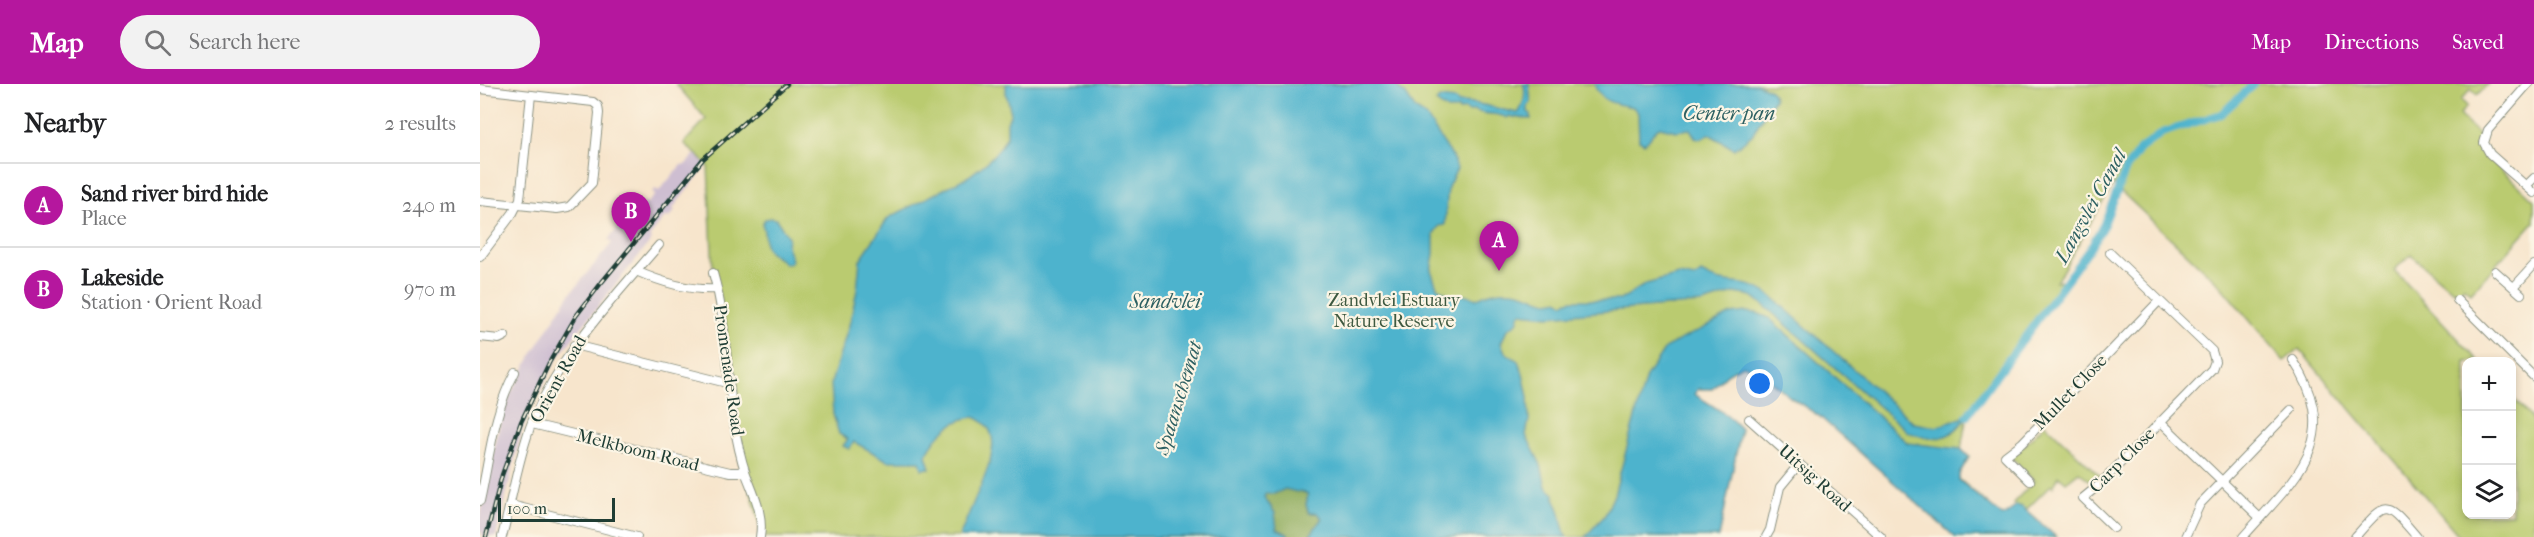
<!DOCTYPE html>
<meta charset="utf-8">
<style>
body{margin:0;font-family:"IM FELL French Canon",serif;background:#f2f2f2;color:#202124}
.controls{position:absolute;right:18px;bottom:18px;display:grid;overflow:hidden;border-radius:12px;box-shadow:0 3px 9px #0003}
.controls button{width:54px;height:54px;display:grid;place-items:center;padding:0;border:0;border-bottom:2px solid #e0e0e0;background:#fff;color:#202124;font:30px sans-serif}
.scale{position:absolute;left:18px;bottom:15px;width:117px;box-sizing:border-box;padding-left:6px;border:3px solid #1f3d34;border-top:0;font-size:16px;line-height:21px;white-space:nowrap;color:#1f3d34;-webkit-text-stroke:4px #fcf5e5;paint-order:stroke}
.you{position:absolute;left:1280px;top:300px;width:21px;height:21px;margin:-15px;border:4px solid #fff;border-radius:50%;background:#1a73e8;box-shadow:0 0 0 9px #1a73e833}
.badge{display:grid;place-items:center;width:39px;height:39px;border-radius:50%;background:#b5179e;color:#fff;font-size:20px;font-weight:700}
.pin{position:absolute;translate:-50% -50px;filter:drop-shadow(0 2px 3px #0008)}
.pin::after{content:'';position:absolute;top:32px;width:21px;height:18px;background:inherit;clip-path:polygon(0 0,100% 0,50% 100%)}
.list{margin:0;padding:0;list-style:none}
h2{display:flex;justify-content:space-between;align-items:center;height:78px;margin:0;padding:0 24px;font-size:26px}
h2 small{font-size:20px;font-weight:400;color:#757577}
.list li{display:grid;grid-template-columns:39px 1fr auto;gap:18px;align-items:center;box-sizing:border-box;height:84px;padding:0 24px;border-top:2px solid #e0e0e0}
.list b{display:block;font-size:22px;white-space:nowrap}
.list p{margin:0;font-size:20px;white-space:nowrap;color:#757577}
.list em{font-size:20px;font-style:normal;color:#757577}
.icon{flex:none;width:33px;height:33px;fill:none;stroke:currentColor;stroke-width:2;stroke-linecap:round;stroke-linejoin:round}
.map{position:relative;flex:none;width:2054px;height:453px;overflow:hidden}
header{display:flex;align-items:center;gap:36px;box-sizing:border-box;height:84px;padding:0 30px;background:#b5179e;color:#fff}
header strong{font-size:28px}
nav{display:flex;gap:33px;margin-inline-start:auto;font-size:21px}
.search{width:420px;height:54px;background:#f2f2f2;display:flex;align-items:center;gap:15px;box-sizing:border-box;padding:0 21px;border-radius:33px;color:#757577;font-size:22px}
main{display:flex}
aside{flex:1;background:#fff}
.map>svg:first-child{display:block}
.industrial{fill:#cebed1}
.green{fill:#bacb6f;stroke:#6c8452;stroke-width:1.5}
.forest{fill:#93af62;stroke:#59764b;stroke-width:1.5}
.water{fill:#4eb3cd;stroke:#367880;stroke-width:1.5}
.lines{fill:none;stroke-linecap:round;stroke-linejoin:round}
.stream{stroke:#4eb3cd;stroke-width:2}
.canal{stroke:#4eb3cd;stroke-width:8}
.street-casing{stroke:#8b9180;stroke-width:10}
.street{stroke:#fff;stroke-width:8}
.rail-casing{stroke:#1f3d34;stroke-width:4.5}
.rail{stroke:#fcf5e5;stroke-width:2;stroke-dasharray:7;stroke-linecap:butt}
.labels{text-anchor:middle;stroke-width:4.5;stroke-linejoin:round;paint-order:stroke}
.park-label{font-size:18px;fill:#3e5940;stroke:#fcf5e5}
.street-label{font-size:18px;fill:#1f3d34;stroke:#fcf5e5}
.water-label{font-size:20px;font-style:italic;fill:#2d6062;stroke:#fcf5e5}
</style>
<header>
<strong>Map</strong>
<div class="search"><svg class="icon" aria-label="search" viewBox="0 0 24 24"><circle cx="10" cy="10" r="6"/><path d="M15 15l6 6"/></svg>Search here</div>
<nav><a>Map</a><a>Directions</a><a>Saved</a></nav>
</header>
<main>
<aside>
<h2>Nearby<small>2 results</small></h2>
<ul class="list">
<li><span class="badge">A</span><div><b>Sand river bird hide</b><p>Place</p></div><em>240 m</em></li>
<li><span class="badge">B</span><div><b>Lakeside</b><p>Station · Orient Road</p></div><em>970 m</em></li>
</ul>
</aside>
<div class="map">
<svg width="2054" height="453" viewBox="0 0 2054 453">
<rect width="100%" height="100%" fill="#fcf5e5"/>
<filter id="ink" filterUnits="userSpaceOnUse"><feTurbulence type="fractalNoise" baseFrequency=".0167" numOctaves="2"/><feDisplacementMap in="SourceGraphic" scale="12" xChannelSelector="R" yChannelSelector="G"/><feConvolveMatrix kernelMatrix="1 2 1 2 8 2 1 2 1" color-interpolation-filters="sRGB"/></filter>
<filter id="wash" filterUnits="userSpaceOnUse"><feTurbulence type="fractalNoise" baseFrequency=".008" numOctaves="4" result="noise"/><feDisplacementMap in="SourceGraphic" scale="24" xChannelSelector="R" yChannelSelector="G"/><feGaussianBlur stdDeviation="1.35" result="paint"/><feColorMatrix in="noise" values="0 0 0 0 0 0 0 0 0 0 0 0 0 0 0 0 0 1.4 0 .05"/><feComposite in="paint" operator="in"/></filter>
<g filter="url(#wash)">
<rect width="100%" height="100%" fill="#f7e5cc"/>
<!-- industrial -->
<path class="industrial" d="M251 39 253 50 225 78 227 81 193 124 195 127 189 134 186 132 170 152 172 155 78 273 51 324 41 350 16 453H4L0 447V434L23 323 53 269 89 211 132 159 128 156 151 128 157 132 164 118 167 119 175 111 172 108 175 105 179 107 201 81 206 80 215 70 218 72Z"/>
<!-- green -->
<path class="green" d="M196 0H2008L1997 11 1991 5 1981 16 1987 22 1979 31 1999 51V60L2003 69 2054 116V138L1991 209 1984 203 1976 208 1972 206 1931 171 1914 186 1999 277 1986 278V430H2032V313L2054 337V453H1980L1819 265 1804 277 1738 199 1633 100 1576 198 1582 197 1487 332 1481 365 1489 373 1479 390V395L1522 432 1526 431 1536 422 1533 419 1554 397 1532 374 1565 340 1621 393 1613 399 1599 388 1586 398 1579 392 1573 403 1571 401 1546 426 1576 453H1475L1338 331 1310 313 1276 285 1262 281 1247 290 1232 305H1218L1214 310 1247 331 1261 345 1239 453H280L281 443 265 388 233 189 228 81 204 59 226 35Z"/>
<!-- forest -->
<path class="forest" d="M805 405 821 407 828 411 826 421 829 429H837L842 434 829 453H807L808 450 799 447 795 441V429L784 413 786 409Z"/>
<!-- water -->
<g class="water">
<path d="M526 0H914L926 11 936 26 946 32 972 72 977 85 968 103 965 141 959 142 954 150V170L951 186 957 203 971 212 988 211 996 215C1013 205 1033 204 1051 212 1062 216 1066 220 1078 216L1083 219 1091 216H1140L1166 200 1199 191 1215 194 1221 189C1247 205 1264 192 1291 212L1434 339 1456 343 1487 332C1472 356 1455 359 1428 348L1287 224 1272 212 1254 209 1223 219 1069 232 1040 229 1037 239 1027 246 1021 259 1025 268 1038 277 1043 289 1048 313 1049 336 1046 351 1061 381 1066 403 1074 410C1074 419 1078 421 1080 429 1082 438 1082 444 1087 453H829L842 434 837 429H829L826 421 828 411 821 407 817 408 805 405 794 410 786 409 784 413 795 429 797 445 808 450 807 453H479C486 437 492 421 499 406 508 384 527 346 494 333 472 335 456 352 446 371L450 384 442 385 440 377H408L374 358 369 365 363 362 368 355 359 350 353 330 351 299 370 238 377 206 380 176 408 134 489 92 506 79 520 64 527 52V38L531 29 526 9Z"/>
<path d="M1043 0H1049L1051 19 1048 21V28L1051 30V35C1044 35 1036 34 1029 32L1027 34C1018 28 1004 32 994 26L989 28 985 25 979 27 978 24 975 26H967L956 18 959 14 976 16 978 19C989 15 1025 27 1038 29 1043 23 1047 7 1043 0Z"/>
<path d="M1114 0H1277C1286 5 1293 3 1294 15L1272 51 1254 65 1229 50 1221 55 1215 53 1210 45 1196 47 1180 43C1172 46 1172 55 1164 59L1159 56 1158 29 1153 23C1135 20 1121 19 1114 0Z"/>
<path d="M291 134 296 135 308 153 307 162 312 176 310 179 305 180C300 173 290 171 286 164 283 157 286 148 282 140L285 135Z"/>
<path d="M1266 228 1277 229 1289 234 1428 359 1481 365 1489 373 1479 390V396L1522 432 1526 431 1536 421 1542 423 1576 453H1475L1338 331 1310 313 1276 285 1262 281 1247 290 1232 305H1218L1214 310 1247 331 1261 345 1239 453H1105L1125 431 1134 411 1166 293 1186 263 1251 230Z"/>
</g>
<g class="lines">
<!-- stream -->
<path class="stream" d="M1773 2 1776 0"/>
<!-- canal -->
<path class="canal" d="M1487 332 1610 164 1624 140 1646 85 1660 65 1682 49 1741 30 1774 0"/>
</g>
</g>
<g filter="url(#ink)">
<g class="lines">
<defs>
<g id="street">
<path d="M2048 0 2008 46 2004 59 2010 70 2054 109"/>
<path d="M0 5 113 18 118 22 119 29 112 99 89 123 77 125 0 117"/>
<path d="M2046 102 2054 94"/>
<path d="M1630 169 1732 267 1735 277 1732 285 1619 401 1603 414 1634 444"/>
<path d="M0 173 33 129 40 115 51 11"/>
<path d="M156 187C181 198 210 207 237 205"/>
<path d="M2015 187 2041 210"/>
<path d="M233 189C252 254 244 325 266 390 274 411 284 430 280 453"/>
<path d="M2034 203 2054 181"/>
<path d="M1977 216 2054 293"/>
<path d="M0 253 19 255 25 252"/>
<path d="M94 261 247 299"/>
<path d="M1269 335 1401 453"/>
<path d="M1680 337 1780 434"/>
<path d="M52 340 250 388H265"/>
<path d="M1550 397 1525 372 1542 359 1679 217"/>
<path d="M0 417C10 372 13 329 35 288"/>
<path d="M31 421 157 453"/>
<path d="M22 453C32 415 38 374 52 338 81 269 131 217 179 161"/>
<path d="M1286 453 1290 446 1300 403 1319 380"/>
<path d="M1705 453 1720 420 1811 326"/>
<path d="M1763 453C1814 395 1866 356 1813 276"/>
<path d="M1875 453C1908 416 1905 416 1937 453"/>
</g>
</defs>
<!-- street casing -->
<use href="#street" class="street-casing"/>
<!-- street -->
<use href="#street" class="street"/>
<defs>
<path id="rail" d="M6 453 22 391 41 338 69 279 96 232 122 198 223 75 307 0"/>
</defs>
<!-- rail casing -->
<use href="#rail" class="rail-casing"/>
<!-- rail -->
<use href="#rail" class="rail"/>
</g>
</g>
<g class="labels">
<!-- park labels -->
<g class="park-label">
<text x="914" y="222">Zandvlei Estuary<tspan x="914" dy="21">Nature Reserve</tspan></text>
</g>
<!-- street labels -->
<g class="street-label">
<text transform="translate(249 286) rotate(82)" y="6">Promenade Road</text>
<text transform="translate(78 295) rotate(-61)" y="6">Orient Road</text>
<text transform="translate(1590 308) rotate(-46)" y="6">Mullet Close</text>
<text transform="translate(158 366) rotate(14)" y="6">Melkboom Road</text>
<text transform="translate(1642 376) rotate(-45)" y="6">Carp Close</text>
<text transform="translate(1335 394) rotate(42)" y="6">Uitsig Road</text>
</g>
<!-- water labels -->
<g class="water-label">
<text x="1249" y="36">Center pan</text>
<text transform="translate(1610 122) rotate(-61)" y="7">Langvlei Canal</text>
<text x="685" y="224">Sandvlei</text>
<text transform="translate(698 314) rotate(-73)" y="7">Spaanschemat</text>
</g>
</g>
</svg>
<div class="controls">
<button>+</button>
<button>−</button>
<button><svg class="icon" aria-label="layers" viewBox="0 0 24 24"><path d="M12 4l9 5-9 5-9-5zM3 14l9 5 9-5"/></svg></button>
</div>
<div class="scale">100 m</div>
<div class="you"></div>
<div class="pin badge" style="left:1019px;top:187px">A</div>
<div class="pin badge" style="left:151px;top:158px">B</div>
</div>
</main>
